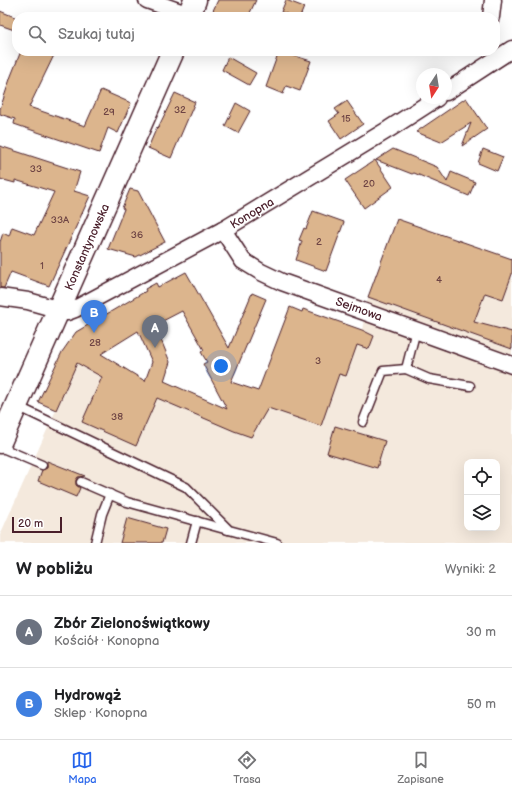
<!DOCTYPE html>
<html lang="pl">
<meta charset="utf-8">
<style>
body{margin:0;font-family:"Balsamiq Sans",sans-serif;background:#f2f2f2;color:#202124}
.controls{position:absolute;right:12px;bottom:12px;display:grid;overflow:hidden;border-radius:8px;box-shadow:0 4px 16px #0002}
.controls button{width:36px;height:36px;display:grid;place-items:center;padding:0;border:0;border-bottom:1px solid #e0e0e0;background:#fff;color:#202124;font:20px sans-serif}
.compass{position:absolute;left:416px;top:68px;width:36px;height:36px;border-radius:50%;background:#fff;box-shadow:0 4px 16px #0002;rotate:192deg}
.scale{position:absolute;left:12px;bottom:10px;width:50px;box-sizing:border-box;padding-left:4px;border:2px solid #4a1f2b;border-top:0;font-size:11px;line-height:14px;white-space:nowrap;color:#4a1f2b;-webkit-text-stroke:3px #fff;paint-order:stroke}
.you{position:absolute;left:221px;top:366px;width:14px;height:14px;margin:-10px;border:3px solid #fff;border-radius:50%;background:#1a73e8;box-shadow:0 0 0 6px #1a73e833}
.badge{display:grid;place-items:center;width:26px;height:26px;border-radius:50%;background:#2563eb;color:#fff;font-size:13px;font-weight:700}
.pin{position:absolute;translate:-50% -33px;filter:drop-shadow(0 1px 2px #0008)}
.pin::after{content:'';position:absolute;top:21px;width:14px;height:12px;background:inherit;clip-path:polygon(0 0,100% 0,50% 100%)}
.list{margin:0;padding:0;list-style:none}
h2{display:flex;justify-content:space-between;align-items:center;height:52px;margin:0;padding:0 16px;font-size:17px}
h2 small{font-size:13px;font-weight:400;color:#757577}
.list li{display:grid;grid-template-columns:26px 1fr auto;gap:12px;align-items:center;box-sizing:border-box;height:72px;padding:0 16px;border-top:1px solid #e0e0e0}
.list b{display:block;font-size:15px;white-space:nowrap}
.list p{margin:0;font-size:13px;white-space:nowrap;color:#757577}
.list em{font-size:13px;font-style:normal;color:#757577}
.icon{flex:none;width:22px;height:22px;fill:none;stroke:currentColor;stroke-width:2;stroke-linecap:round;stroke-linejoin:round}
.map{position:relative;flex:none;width:512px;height:543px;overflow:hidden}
.search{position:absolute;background:#fff;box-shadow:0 4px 16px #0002;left:12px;right:12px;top:12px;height:44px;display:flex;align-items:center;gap:10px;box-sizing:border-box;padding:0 14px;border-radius:16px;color:#757577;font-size:15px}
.sheet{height:196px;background:#fff}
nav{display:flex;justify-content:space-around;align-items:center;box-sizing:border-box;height:56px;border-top:1px solid #e0e0e0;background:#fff;font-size:11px;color:#757577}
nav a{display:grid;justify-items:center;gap:2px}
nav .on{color:#2563eb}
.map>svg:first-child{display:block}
.built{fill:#f4e9dd;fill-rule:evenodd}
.building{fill:#dcb58d;stroke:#4a1f2b;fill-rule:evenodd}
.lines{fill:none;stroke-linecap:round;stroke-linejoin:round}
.lane-casing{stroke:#4a1f2b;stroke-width:11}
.street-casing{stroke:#4a1f2b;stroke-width:19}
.secondary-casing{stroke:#4a1f2b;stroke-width:25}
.lane{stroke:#fff;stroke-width:8}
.street{stroke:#fff;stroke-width:16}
.secondary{stroke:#fff;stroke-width:22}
.labels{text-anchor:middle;stroke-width:3;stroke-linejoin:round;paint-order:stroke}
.number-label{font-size:10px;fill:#6e4444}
.street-label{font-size:12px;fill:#4a1f2b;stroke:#fff}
</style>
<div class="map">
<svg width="512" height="543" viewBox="0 0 512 543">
<rect width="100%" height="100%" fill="#fff"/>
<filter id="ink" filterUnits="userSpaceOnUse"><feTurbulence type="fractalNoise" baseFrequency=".025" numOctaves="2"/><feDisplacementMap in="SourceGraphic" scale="8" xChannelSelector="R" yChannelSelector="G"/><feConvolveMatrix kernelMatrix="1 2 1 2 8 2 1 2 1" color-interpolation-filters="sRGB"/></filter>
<g filter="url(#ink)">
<!-- built -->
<path class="built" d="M397 219 512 259V543H0V535L56 410 38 402 62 352 78 362 201 417 268 406 303 309 362 330 368 297ZM467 462H497V528H467Z"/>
<!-- building -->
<g class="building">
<path d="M218 0H256L248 17H210Z"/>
<path d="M286 0 304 7 300 17H286L287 14 281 12Z"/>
<path d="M0 11 17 18V31L0 25Z"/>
<path d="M21 51H56L29 107 85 126 101 90 131 103 118 133 108 128 99 153 14 124 15 119 0 114V109L11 76Z"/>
<path d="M279 51 311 61 300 91 286 86 283 94 266 87Z"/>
<path d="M228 57 256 73 249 85 222 70Z"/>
<path d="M175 93 195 102 171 158 148 148 157 127 158 128Z"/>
<path d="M466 98 487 129 462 146 471 123 441 142 416 132Z"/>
<path d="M347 101 363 124 341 139 329 121 339 114 335 109Z"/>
<path d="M236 103 250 111 238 133 225 126Z"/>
<path d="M0 146 80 172 74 191 90 196 49 286 11 272 4 288H0V242L3 233 9 236 12 227 34 235 54 192 15 180V183L0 179Z"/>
<path d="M393 149 437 167 447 182 451 172 475 182 469 196 414 173 412 174 376 160Z"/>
<path d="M483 149 503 157 497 171 478 163Z"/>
<path d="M375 160 393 187 364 208 345 180Z"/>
<path d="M130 189 138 191 165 242 136 257 108 249 124 209 122 208Z"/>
<path d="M313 211 344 222 326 271 296 260 302 241 299 240 304 228 306 229Z"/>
<path d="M397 219 512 259V274L503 299 485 293 474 322 512 332V349L368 297Z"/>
<path d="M186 272 229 348 252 293 266 299 231 382 258 391 290 307 302 312 303 309 362 330 374 336 369 349 357 345 346 376 339 374 321 426 268 408 251 437 234 431 157 398 136 446 82 422 102 377 77 363 56 410 38 402 62 352 76 332 146 291 145 289 156 283 158 287ZM182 311 204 350 201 352 207 362 203 364 227 409 164 381 170 362 155 325ZM138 331 152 362 145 381 101 354Z"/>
<path d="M335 426 385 441 377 468 327 453Z"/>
<path d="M47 461 85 476 78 477 76 480V485L80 488 76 497 38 481 42 470 47 468Z"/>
<path d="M127 518 166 529 162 543H120Z"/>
</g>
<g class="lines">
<defs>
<g id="lane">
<path d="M416 330 406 369 429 379 470 386"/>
<path d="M17 406 186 487 229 530 277 543"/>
<path d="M363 422 383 371 406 369"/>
<path d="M0 447 42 465"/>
<path d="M81 482 127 502 228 530"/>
<path d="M95 543 102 514 110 494"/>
<path d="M191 543 197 521"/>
</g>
<g id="street">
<path d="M147 0 189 15"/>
<path d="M491 17 493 0"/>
<path d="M446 92 512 49"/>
<path d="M223 230 243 261 261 272 282 282 512 365"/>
<path d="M0 297 28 301 67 312 75 309 223 230 389 129 437 98"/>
</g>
<g id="secondary">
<path d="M188 17 195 0"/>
<path d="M0 442 173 51"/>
</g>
</defs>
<!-- lane casing -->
<use href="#lane" class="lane-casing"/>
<!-- street casing -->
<use href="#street" class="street-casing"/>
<!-- secondary casing -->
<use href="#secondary" class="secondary-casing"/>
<!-- lane -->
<use href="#lane" class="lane"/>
<!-- street -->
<use href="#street" class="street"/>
<!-- secondary -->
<use href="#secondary" class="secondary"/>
</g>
</g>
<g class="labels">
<!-- number labels -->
<g class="number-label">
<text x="180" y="113">32</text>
<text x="109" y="115">29</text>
<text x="346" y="122">15</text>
<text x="36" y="172">33</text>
<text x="369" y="187">20</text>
<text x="60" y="223">33A</text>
<text x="137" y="238">36</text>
<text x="319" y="245">2</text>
<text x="42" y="269">1</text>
<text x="439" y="283">4</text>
<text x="95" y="346">28</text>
<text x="318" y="364">3</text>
<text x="117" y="420">38</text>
</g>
<!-- street labels -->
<g class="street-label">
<text transform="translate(252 213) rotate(-31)" y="4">Konopna</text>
<text transform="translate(87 247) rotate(-66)" y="4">Konstantynowska</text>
<text transform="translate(359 309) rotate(20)" y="4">Sejmowa</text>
</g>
</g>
</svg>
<div class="controls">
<button><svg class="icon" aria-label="locate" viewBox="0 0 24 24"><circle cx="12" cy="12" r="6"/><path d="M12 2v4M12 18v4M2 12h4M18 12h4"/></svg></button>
<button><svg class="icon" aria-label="layers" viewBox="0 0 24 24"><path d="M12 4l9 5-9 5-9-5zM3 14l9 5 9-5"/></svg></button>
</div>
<svg class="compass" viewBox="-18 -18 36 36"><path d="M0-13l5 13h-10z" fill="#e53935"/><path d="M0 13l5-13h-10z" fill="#757577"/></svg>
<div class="scale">20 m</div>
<div class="you"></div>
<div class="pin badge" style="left:155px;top:348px;background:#6b7280">A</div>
<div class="pin badge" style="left:94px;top:333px;background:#3f7fe0">B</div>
<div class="search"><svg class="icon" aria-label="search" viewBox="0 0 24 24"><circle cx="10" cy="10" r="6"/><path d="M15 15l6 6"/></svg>Szukaj tutaj</div>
</div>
<section class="sheet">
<h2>W pobliżu<small>Wyniki: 2</small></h2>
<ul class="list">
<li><span class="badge" style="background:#6b7280">A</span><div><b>Zbór Zielonoświątkowy</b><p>Kościół · Konopna</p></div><em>30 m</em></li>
<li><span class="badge" style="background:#3f7fe0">B</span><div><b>Hydrowąż</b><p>Sklep · Konopna</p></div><em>50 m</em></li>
</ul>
</section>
<nav>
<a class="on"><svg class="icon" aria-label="map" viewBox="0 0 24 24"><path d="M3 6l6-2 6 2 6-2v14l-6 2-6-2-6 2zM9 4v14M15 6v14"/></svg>Mapa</a>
<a><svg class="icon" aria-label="directions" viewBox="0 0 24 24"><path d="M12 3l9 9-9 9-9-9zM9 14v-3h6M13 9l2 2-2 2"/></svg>Trasa</a>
<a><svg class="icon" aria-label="saved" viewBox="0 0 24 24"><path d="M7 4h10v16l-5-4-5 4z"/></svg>Zapisane</a>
</nav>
